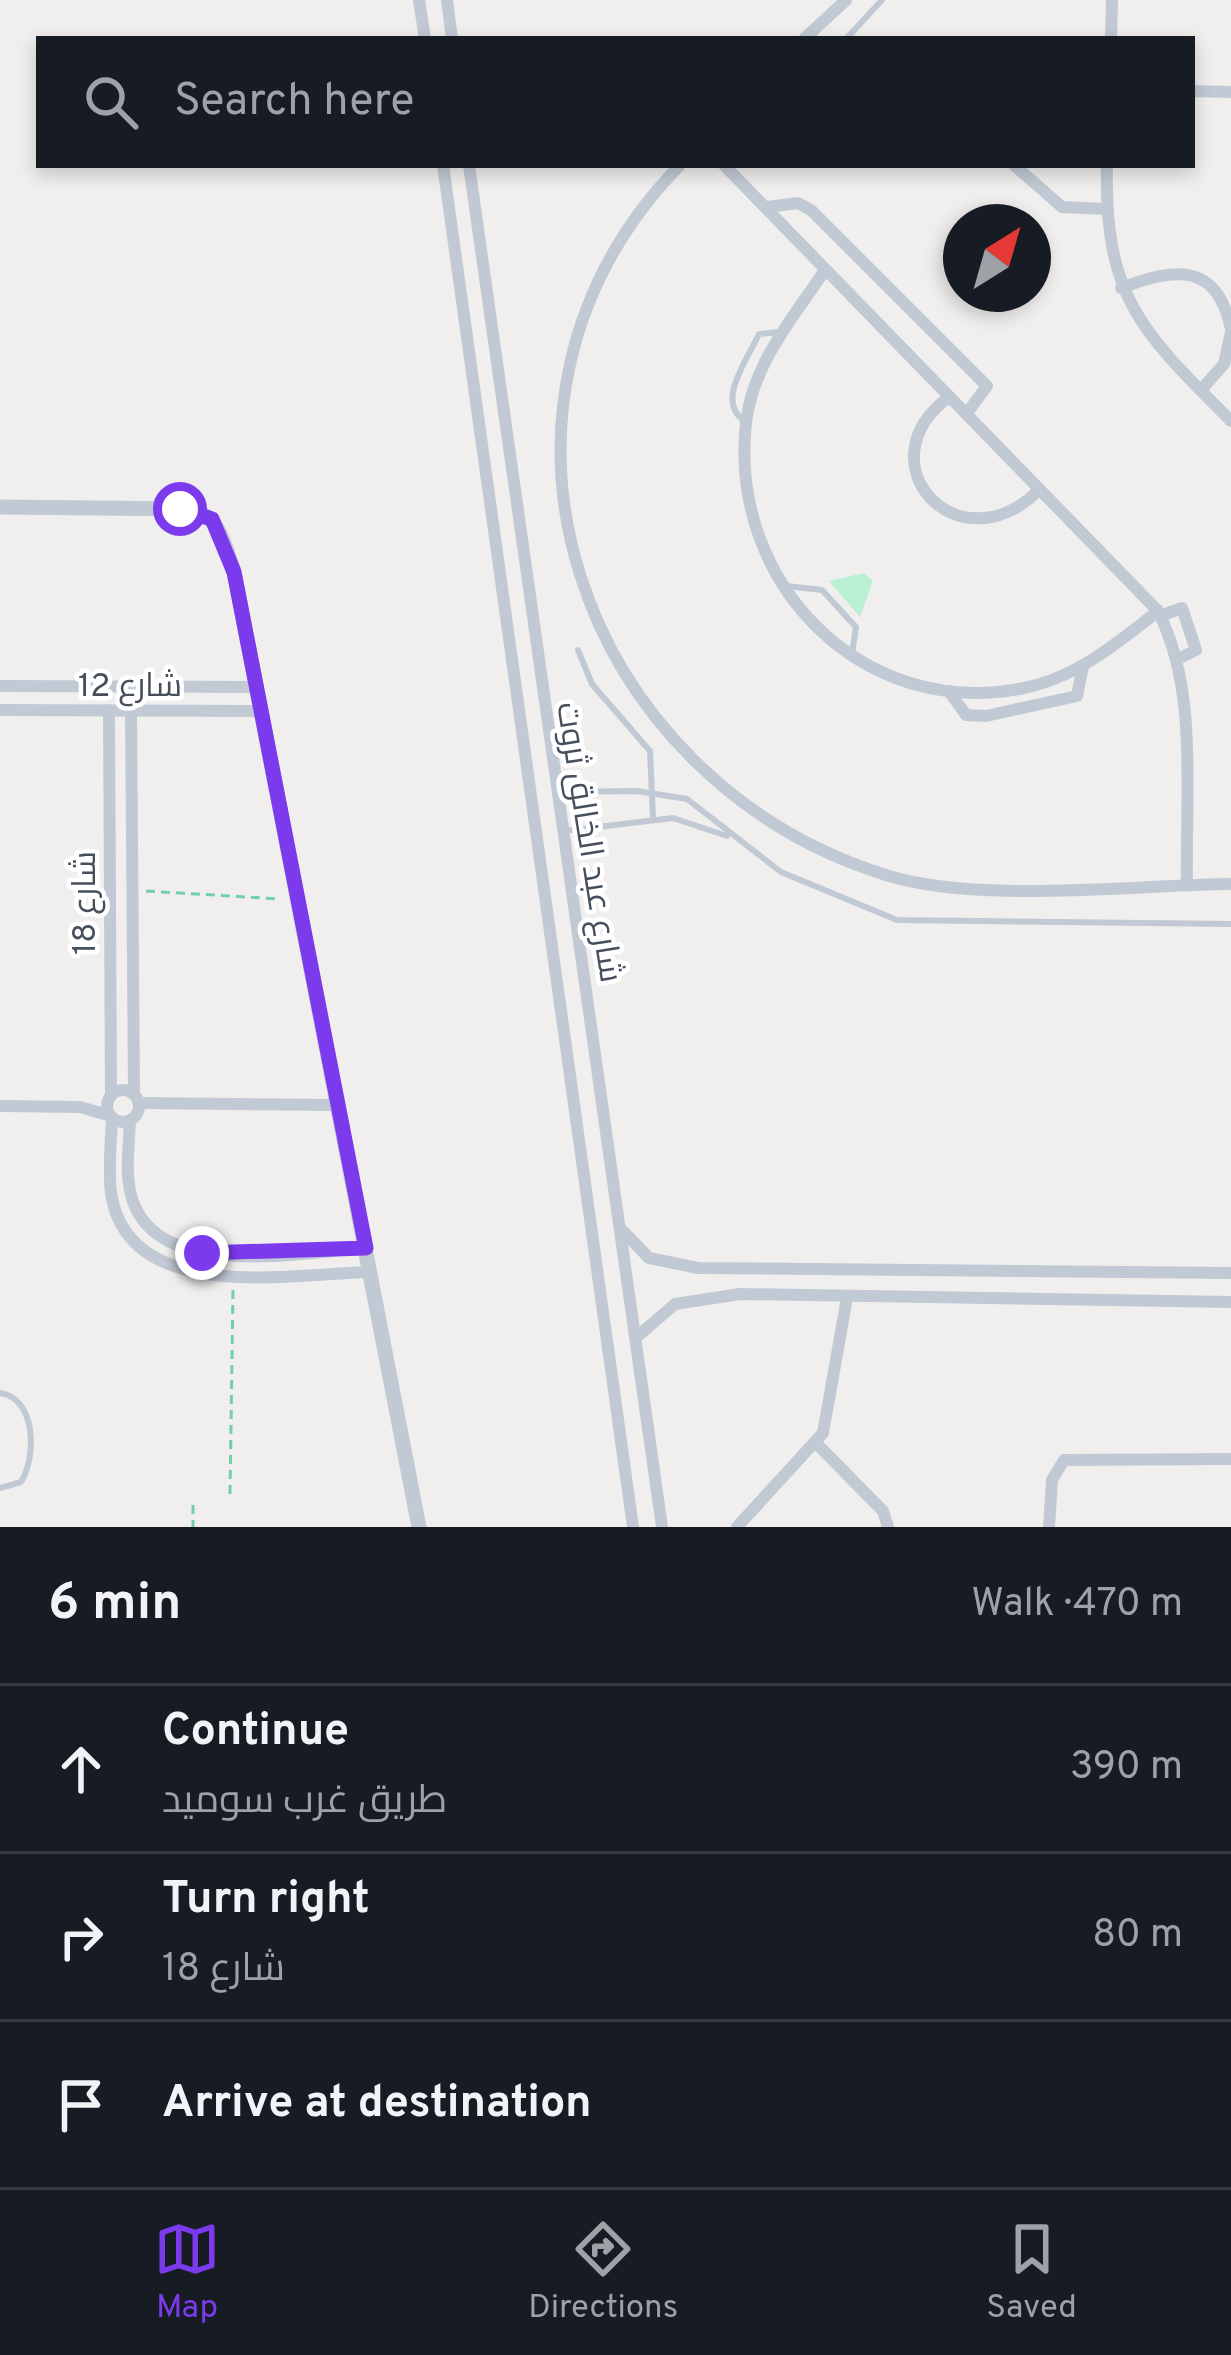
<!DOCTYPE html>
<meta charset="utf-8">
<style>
body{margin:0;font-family:Overpass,Cairo,sans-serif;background:#20242c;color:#f1f3f6}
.compass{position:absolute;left:943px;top:204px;width:108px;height:108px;border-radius:50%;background:#171b24;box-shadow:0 6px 18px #0003;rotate:37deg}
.stop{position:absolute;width:36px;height:36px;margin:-27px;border:9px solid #7c3aed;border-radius:50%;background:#fff}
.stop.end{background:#7c3aed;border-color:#fff;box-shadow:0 3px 12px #0008}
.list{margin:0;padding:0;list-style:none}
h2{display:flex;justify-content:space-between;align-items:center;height:156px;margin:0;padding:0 48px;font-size:51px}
h2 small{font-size:39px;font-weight:400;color:#9ea1a6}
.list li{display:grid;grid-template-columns:78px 1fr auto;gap:36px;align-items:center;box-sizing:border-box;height:168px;padding:0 48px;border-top:3px solid #363941}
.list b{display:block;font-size:45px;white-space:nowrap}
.list p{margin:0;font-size:39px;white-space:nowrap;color:#9ea1a6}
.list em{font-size:39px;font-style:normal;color:#9ea1a6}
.icon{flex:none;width:66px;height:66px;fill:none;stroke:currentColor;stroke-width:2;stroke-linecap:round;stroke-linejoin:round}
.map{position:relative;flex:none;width:1231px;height:1527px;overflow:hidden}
.search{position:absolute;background:#171b24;box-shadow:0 6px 18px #0003;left:36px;right:36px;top:36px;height:132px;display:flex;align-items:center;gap:30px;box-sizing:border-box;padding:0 42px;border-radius:0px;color:#9ea1a6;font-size:45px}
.sheet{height:660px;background:#171b24}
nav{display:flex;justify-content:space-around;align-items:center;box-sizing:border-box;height:168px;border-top:3px solid #363941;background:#171b24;font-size:33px;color:#9ea1a6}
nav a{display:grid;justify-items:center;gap:6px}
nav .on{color:#7c3aed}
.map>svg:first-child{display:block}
.green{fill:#bbf0d5}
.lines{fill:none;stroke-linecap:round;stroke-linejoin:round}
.path{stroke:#72cfac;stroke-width:3;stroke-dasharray:9 6;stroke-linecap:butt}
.service{stroke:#c1c9d4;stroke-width:6}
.minor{stroke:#c1c9d4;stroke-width:12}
.tertiary{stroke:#c1c9d4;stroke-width:15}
.route{stroke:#7c3aed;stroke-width:15}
.labels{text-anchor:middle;stroke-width:9;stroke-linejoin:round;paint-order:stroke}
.street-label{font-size:33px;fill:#464f5c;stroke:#fff}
</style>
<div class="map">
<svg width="1231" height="1527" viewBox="0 0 1231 1527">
<rect width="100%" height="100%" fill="#f1efee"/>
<!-- green -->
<path class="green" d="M864 573 873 581 860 617 829 581Z"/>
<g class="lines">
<!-- path -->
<g class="path">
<path d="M146 891 280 899"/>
<path d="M230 1494 233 1290"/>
<path d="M193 1505V1527"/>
</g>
<!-- service -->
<g class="service">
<path d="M846 39 882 0"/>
<path d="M743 420C716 400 748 359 759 334L780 332"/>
<path d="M787 586 822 590 856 627 852 654"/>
<path d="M578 650 592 684 650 751 653 818"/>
<path d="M558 792 637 791 687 799 781 872 897 920 1231 924"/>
<path d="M564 831 673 818 727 836"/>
<path d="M0 1393C36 1398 37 1456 21 1482L0 1488"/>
</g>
<!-- minor -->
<g class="minor">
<path d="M419 0 425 39"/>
<path d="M447 0 452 39"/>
<path d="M804 39 846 0"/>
<path d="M1111 39 1112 0"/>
<path d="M1192 91 1231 92"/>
<path d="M443 165 633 1527"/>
<path d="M469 165 662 1527"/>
<path d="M680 165C445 406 580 780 886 875 977 904 1132 885 1231 884"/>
<path d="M724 165 1158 611C1199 692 1185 796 1187 885"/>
<path d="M1014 165 1062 207 1106 209"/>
<path d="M1107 165C1104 298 1142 332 1231 421"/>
<path d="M767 207 798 203 811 210 987 386 967 413"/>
<path d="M825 270C793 318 753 363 746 423 728 583 863 721 1024 688 1075 678 1118 643 1158 611"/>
<path d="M1121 288C1174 268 1217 261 1231 329"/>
<path d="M1201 390 1224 364 1231 332"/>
<path d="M949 397C861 462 957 569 1038 491"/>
<path d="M1160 616 1182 608 1196 650 1178 659"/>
<path d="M0 686 256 687"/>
<path d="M949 691 966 715 986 716 1077 696 1083 666"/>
<path d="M0 710 260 711"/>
<path d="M109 710 111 1095"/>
<path d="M131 710 134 1093"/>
<circle cx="123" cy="1106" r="16"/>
<path d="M139 1103 336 1105"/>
<path d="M0 1106 80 1107 111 1116"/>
<path d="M112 1118C111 1142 108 1169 111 1193 128 1305 289 1274 369 1272"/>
<path d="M130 1121C129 1145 125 1172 131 1195 154 1283 299 1252 366 1248"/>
<path d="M622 1230 649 1258 698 1268 1231 1273"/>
<path d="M638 1336 675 1304 740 1294 1231 1302"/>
<path d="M817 1444 883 1511 888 1527"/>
<path d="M737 1527 823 1433 847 1298"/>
<path d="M1049 1527 1052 1480 1064 1460 1231 1459"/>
</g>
<!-- tertiary -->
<path class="tertiary" d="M0 507 193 509C221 519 225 546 234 572L419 1527"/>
</g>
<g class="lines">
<!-- route -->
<path class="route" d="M180 509 212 519 234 572 366 1248 202 1253"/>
</g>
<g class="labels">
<!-- street labels -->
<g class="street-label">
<text x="130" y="696">شارع 12</text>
<text transform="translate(591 842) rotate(81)" y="12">شارع عبد الخالق ثروت</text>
<text transform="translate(83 903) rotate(-90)" y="12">شارع 18</text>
</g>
</g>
</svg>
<svg class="compass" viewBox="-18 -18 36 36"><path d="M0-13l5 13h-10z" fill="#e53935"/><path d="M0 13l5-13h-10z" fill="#9ea1a6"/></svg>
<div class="stop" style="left:180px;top:509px"></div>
<div class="stop end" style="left:202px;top:1253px"></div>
<div class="search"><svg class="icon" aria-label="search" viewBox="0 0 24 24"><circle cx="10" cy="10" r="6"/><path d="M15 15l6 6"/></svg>Search here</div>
</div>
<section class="sheet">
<h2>6 min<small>Walk · 470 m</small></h2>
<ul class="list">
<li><svg class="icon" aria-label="ahead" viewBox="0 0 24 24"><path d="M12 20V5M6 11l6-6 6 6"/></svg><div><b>Continue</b><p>طريق غرب سوميد</p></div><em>390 m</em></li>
<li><svg class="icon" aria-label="right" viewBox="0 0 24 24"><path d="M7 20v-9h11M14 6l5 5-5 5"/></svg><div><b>Turn right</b><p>شارع 18</p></div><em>80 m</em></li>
<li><svg class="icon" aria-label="arrive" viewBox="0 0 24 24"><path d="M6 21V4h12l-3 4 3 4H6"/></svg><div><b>Arrive at destination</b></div></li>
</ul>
</section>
<nav>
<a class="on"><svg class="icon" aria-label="map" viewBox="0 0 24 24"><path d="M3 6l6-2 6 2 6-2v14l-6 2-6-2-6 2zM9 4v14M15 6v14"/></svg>Map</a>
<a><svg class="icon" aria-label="directions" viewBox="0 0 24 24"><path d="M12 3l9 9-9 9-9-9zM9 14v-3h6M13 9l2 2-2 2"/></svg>Directions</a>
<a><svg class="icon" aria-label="saved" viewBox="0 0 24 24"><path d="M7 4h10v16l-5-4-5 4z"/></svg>Saved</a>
</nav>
